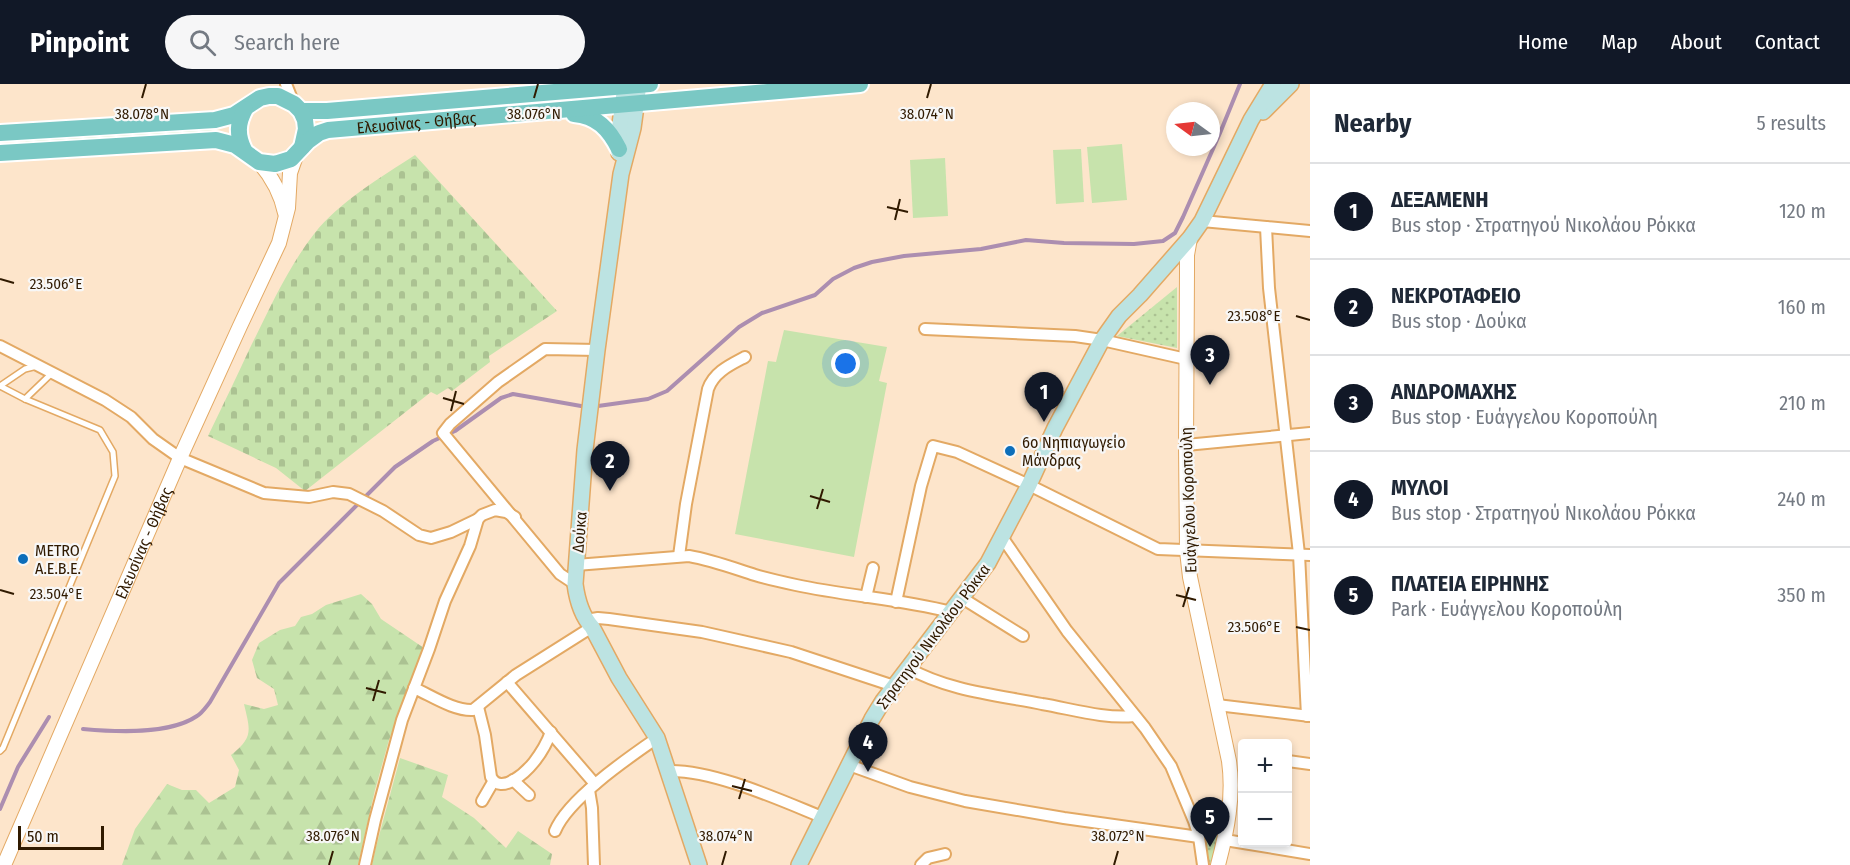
<!DOCTYPE html>
<meta charset="utf-8">
<style>
body{margin:0;font-family:"Fira Sans Condensed",sans-serif;background:#f6f6f7;color:#1f2937}
.controls{position:absolute;right:18px;bottom:18px;display:grid;overflow:hidden;border-radius:6px;box-shadow:0 3px 9px #0003}
.controls button{width:54px;height:54px;display:grid;place-items:center;padding:0;border:0;border-bottom:2px solid #e0e1e3;background:#fff;color:#1f2937;font:30px sans-serif}
.compass{position:absolute;left:1166px;top:18px;width:54px;height:54px;border-radius:50%;background:#fff;box-shadow:0 3px 9px #0003;rotate:285deg}
.scale{position:absolute;left:18px;bottom:15px;width:86px;box-sizing:border-box;padding-left:6px;border:3px solid #301a00;border-top:0;font-size:16px;line-height:21px;white-space:nowrap;color:#301a00;-webkit-text-stroke:4px #f7f7f7;paint-order:stroke}
.you{position:absolute;left:846px;top:280px;width:21px;height:21px;margin:-15px;border:4px solid #fff;border-radius:50%;background:#1a73e8;box-shadow:0 0 0 9px #1a73e833}
.badge{display:grid;place-items:center;width:39px;height:39px;border-radius:50%;background:#111827;color:#fff;font-size:20px;font-weight:700}
.pin{position:absolute;translate:-50% -50px;filter:drop-shadow(0 2px 3px #0008)}
.pin::after{content:'';position:absolute;top:32px;width:21px;height:18px;background:inherit;clip-path:polygon(0 0,100% 0,50% 100%)}
.list{margin:0;padding:0;list-style:none}
h2{display:flex;justify-content:space-between;align-items:center;height:78px;margin:0;padding:0 24px;font-size:26px}
h2 small{font-size:20px;font-weight:400;color:#747a83}
.list li{display:grid;grid-template-columns:39px 1fr auto;gap:18px;align-items:center;box-sizing:border-box;height:96px;padding:0 24px;border-top:2px solid #e0e1e3}
.list b{display:block;font-size:22px;white-space:nowrap}
.list p{margin:0;font-size:20px;white-space:nowrap;color:#747a83}
.list em{font-size:20px;font-style:normal;color:#747a83}
.icon{flex:none;width:33px;height:33px;fill:none;stroke:currentColor;stroke-width:2;stroke-linecap:round;stroke-linejoin:round}
.map{position:relative;flex:none;width:1310px;height:781px;overflow:hidden}
header{display:flex;align-items:center;gap:36px;box-sizing:border-box;height:84px;padding:0 30px;background:#111827;color:#fff}
header strong{font-size:28px}
nav{display:flex;gap:33px;margin-inline-start:auto;font-size:21px}
.search{width:420px;height:54px;background:#f6f6f7;display:flex;align-items:center;gap:15px;box-sizing:border-box;padding:0 21px;border-radius:33px;color:#747a83;font-size:22px}
main{display:flex}
aside{flex:1;background:#fff}
.map>svg:first-child{display:block}
.grass{fill:#c7e3ac}
.forest{fill:url(#forest-firs)}
.cemetery{fill:url(#cemetery-stones)}
.park{fill:url(#park-dots)}
.lines{fill:none;stroke-linecap:round;stroke-linejoin:round}
.stream{stroke:#ac8eb0;stroke-width:4}
.service-casing{stroke:#e3a964;stroke-width:8}
.minor-casing{stroke:#e3a964;stroke-width:14}
.tertiary-casing{stroke:#e3a964;stroke-width:16}
.secondary-casing{stroke:#e3a964;stroke-width:18}
.primary-casing{stroke:#fff;stroke-width:20}
.service{stroke:#fff;stroke-width:5}
.minor{stroke:#fff;stroke-width:10}
.tertiary{stroke:#fff;stroke-width:14}
.secondary{stroke:#bce3e2;stroke-width:15}
.primary{stroke:#7ac8c4;stroke-width:16}
.ticks{fill:none;stroke:#301a00;stroke-width:2}
.poi-dot{fill:#0c6eba;stroke:#f7f7f7;stroke-width:2}
.labels{text-anchor:middle;stroke-width:4.5;stroke-linejoin:round;paint-order:stroke}
.street-label{font-size:16px;fill:#301a00;stroke:#f7f7f7}
.poi-label{font-size:16px;fill:#301a00;stroke:#f7f7f7;text-anchor:start}
.ticks-label{font-size:15px;text-anchor:middle;fill:#301a00;stroke:#f7f7f7;stroke-width:4.5;stroke-linejoin:round;paint-order:stroke}
</style>
<header>
<strong>Pinpoint</strong>
<div class="search"><svg class="icon" aria-label="search" viewBox="0 0 24 24"><circle cx="10" cy="10" r="6"/><path d="M15 15l6 6"/></svg>Search here</div>
<nav><a>Home</a><a>Map</a><a>About</a><a>Contact</a></nav>
</header>
<main>
<div class="map">
<svg width="1310" height="781" viewBox="0 0 1310 781">
<defs>
<pattern id="forest-firs" width="22" height="20" patternUnits="userSpaceOnUse" patternTransform="scale(1.5)"><rect width="22" height="20" fill="#c7e3ac"/><path d="M5 1l3.5 6h-7zM16 11l3.5 6h-7z" fill="#abc292"/></pattern>
<pattern id="cemetery-stones" width="16" height="16" patternUnits="userSpaceOnUse" patternTransform="scale(1.5)"><rect width="16" height="16" fill="#c7e3ac"/><path d="M2 7V4a2 2 0 0 1 4 0v3zM10 15v-3a2 2 0 0 1 4 0v3z" fill="#abc292"/></pattern>
<pattern id="park-dots" width="8" height="8" patternUnits="userSpaceOnUse" patternTransform="scale(1.5)"><rect width="8" height="8" fill="#c7e3ac"/><path d="M2 2h.1M6 6h.1" fill="none" stroke="#abc292" stroke-width="1.8" stroke-linecap="round"/></pattern>
</defs>
<rect width="100%" height="100%" fill="#fde5cb"/>
<!-- grass -->
<g class="grass">
<path d="M211 43 212 49 26 61 25 53Z"/>
<path d="M1122 60 1127 116 1092 119 1087 63Z"/>
<path d="M1081 65 1084 118 1056 120 1053 66Z"/>
<path d="M945 74 948 132 913 134 910 76Z"/>
<path d="M784 246 887 263 879 297 887 299 854 473 735 450 768 277 776 278Z"/>
</g>
<!-- forest -->
<g class="forest">
<path d="M361 510 372 520 381 535 424 564 389 656 375 706 358 781H122L135 745 167 700 182 706H196L209 719 235 703 239 686 231 671C254 653 250 646 244 620L264 625 278 621 274 605 257 594 252 576 259 559 280 546 295 542 301 533 312 530 326 521Z"/>
<path d="M400 674 448 691 442 713 474 734 506 764 518 747 552 770 550 781H372L376 763Z"/>
</g>
<!-- cemetery -->
<path class="cemetery" d="M415 71 557 227 489 272 490 278 452 307 448 304 437 311 431 308 305 407 276 384 208 352C222 323 236 294 249 266 269 226 287 185 314 150 339 118 381 93 415 71Z"/>
<!-- park -->
<g class="park">
<path d="M1177 203V264L1117 252Z"/>
<path d="M1221 744 1210 781H1207L1202 745Z"/>
</g>
<g class="lines">
<!-- stream -->
<g class="stream">
<path d="M598 322 648 315 667 307 739 243 762 229 815 211 833 195 854 184 872 178 904 172 981 165 1026 156 1064 159 1134 160 1163 157 1175 149 1183 133 1220 49 1240 0"/>
<path d="M83 645C116 648 169 651 197 632 202 629 206 623 210 618L279 499 395 383 433 357 455 347 501 314 513 310 581 322"/>
<path d="M0 725 18 683 49 633"/>
</g>
<defs>
<g id="service">
<path d="M0 302 25 315 100 346 113 368 115 392 3 664 0 667"/>
<path d="M0 302 25 285 37 282"/>
<path d="M25 315 51 290"/>
</g>
<g id="minor">
<path d="M286 0 294 20"/>
<path d="M1202 137 1310 147"/>
<path d="M1266 143 1269 204 1299 470 1307 632"/>
<path d="M925 245 1075 252 1102 256 1186 275"/>
<path d="M0 262 105 316 131 333 153 355 180 374 264 409 309 413 333 408 349 410 383 427 419 451 431 454 451 448 478 435"/>
<path d="M1186 361 1310 349"/>
<path d="M1002 453 1067 547 1145 644 1171 682 1194 737 1199 753 1203 781"/>
<path d="M679 472 686 420 708 305C714 288 730 281 745 273"/>
<path d="M576 481 689 472C712 476 733 484 755 491 768 495 782 498 796 501 847 512 900 515 951 528"/>
<path d="M575 500 560 490 443 349 450 340 498 298 545 265 597 266"/>
<path d="M866 513 873 484"/>
<path d="M962 514 1023 552"/>
<path d="M896 518 921 402 933 362 957 368 1029 401 1158 465 1310 471"/>
<path d="M586 536 598 534 609 535 702 548 791 568 894 602"/>
<path d="M908 584C949 607 997 611 1042 620 1072 625 1104 635 1134 632"/>
<path d="M507 598 595 700"/>
<path d="M414 604C432 612 454 627 473 626L516 591 592 543"/>
<path d="M1217 621 1310 632"/>
<path d="M478 623 485 651 491 693C501 712 526 688 534 678 541 669 547 659 551 648"/>
<path d="M1288 677 1310 680"/>
<path d="M849 681 910 703 965 717 1064 734 1199 753"/>
<path d="M667 687C712 685 780 716 822 733"/>
<path d="M513 696 529 711"/>
<path d="M589 706 592 724 594 781"/>
<path d="M482 717 493 698"/>
<path d="M555 747C568 715 628 674 657 654"/>
<path d="M1225 756 1310 770"/>
<path d="M365 781 375 736 402 636 429 565 445 517 470 462 478 435 482 431 495 426 506 428 515 433"/>
<path d="M921 781 928 774 945 770"/>
</g>
<g id="tertiary">
<path d="M259 78C272 93 281 109 285 129"/>
<path d="M1190 154 1187 171V188L1186 361 1187 467 1190 493 1229 677C1234 712 1227 747 1218 781"/>
<path id="s1" d="M4 781 180 374 240 242 279 159 288 124 290 89 297 69"/>
</g>
<g id="secondary">
<path d="M639 0 633 44 621 90 597 266 585 366 575 500C577 515 581 531 592 543L619 594 657 654 699 781"/>
<path d="M1263 28 1291 0"/>
<path d="M619 69 618 56 624 9"/>
<path d="M799 781 872 635 883 617 988 479 1029 401 1055 344 1102 256 1119 232 1140 211 1190 154 1202 137 1251 36 1273 0"/>
</g>
<g id="primary">
<path d="M301 27H327L650 0"/>
<path d="M574 30C597 32 609 45 619 65"/>
<path d="M0 49 215 36 234 31 260 14 269 12H278L294 20 301 27 305 36 306 45 302 63"/>
<path d="M244 66C237 51 237 40 245 25"/>
<path id="s2" d="M0 69 216 56 235 61 259 78 275 80 291 75 308 57 319 49 328 46 860 0"/>
</g>
</defs>
<!-- service casing -->
<use href="#service" class="service-casing"/>
<!-- minor casing -->
<use href="#minor" class="minor-casing"/>
<!-- tertiary casing -->
<use href="#tertiary" class="tertiary-casing"/>
<!-- secondary casing -->
<use href="#secondary" class="secondary-casing"/>
<!-- primary casing -->
<use href="#primary" class="primary-casing"/>
<!-- service -->
<use href="#service" class="service"/>
<!-- minor -->
<use href="#minor" class="minor"/>
<!-- tertiary -->
<use href="#tertiary" class="tertiary"/>
<!-- secondary -->
<use href="#secondary" class="secondary"/>
<!-- primary -->
<use href="#primary" class="primary"/>
</g>
<!-- ticks -->
<path class="ticks" d="M142 14 146 0M534 14 538 0M927 14 931 0M887 123 908 128M895 136 900 115M0 195 14 199M1296 232 1310 236M443 314 464 320M451 327 456 307M810 412 830 418M817 425 823 405M0 506 14 510M1176 511 1196 516M1183 523 1189 503M1296 543 1310 546M366 604 386 609M373 617 379 596M732 702 752 707M739 715 745 695M329 781 333 767M722 781 726 767M1114 781 1118 767"/>
<!-- markers -->
<g class="poi-dot">
<circle cx="1010" cy="367" r="6"/>
<circle cx="23" cy="475" r="6"/>
</g>
<g class="labels">
<!-- street labels -->
<g class="street-label">
<text dy="6" stroke="none"><textPath href="#s2" startOffset="435">Ελευσίνας - Θήβας</textPath></text>
<text transform="translate(1188 416) rotate(-92)" y="6">Ευάγγελου Κοροπούλη</text>
<text transform="translate(579 448) rotate(-85)" y="6">Δούκα</text>
<text dy="6" stroke="none"><textPath href="#s1" startOffset="351">Ελευσίνας - Θήβας</textPath></text>
<text transform="translate(933 552) rotate(-53)" y="6">Στρατηγού Νικολάου Ρόκκα</text>
</g>
<!-- poi labels -->
<g class="poi-label">
<text x="1022" y="364">6ο Νηπιαγωγείο<tspan x="1022" dy="18">Μάνδρας</tspan></text>
<text x="35" y="472">METRO<tspan x="35" dy="18">Α.Ε.Β.Ε.</tspan></text>
</g>
</g>
<g class="ticks-label">
<text x="142" y="35">38.078°N</text>
<text x="534" y="35">38.076°N</text>
<text x="927" y="35">38.074°N</text>
<text x="56" y="205">23.506°E</text>
<text x="1254" y="237">23.508°E</text>
<text x="56" y="515">23.504°E</text>
<text x="1254" y="548">23.506°E</text>
<text x="333" y="757">38.076°N</text>
<text x="726" y="757">38.074°N</text>
<text x="1118" y="757">38.072°N</text>
</g>
</svg>
<div class="controls">
<button>+</button>
<button>−</button>
</div>
<svg class="compass" viewBox="-18 -18 36 36"><path d="M0-13l5 13h-10z" fill="#e53935"/><path d="M0 13l5-13h-10z" fill="#747a83"/></svg>
<div class="scale">50 m</div>
<div class="you"></div>
<div class="pin badge" style="left:1044px;top:338px">1</div>
<div class="pin badge" style="left:610px;top:407px">2</div>
<div class="pin badge" style="left:1210px;top:301px">3</div>
<div class="pin badge" style="left:868px;top:688px">4</div>
<div class="pin badge" style="left:1210px;top:763px">5</div>
</div>
<aside>
<h2>Nearby<small>5 results</small></h2>
<ul class="list">
<li><span class="badge">1</span><div><b>ΔΕΞΑΜΕΝΗ</b><p>Bus stop · Στρατηγού Νικολάου Ρόκκα</p></div><em>120 m</em></li>
<li><span class="badge">2</span><div><b>ΝΕΚΡΟΤΑΦΕΙΟ</b><p>Bus stop · Δούκα</p></div><em>160 m</em></li>
<li><span class="badge">3</span><div><b>ΑΝΔΡΟΜΑΧΗΣ</b><p>Bus stop · Ευάγγελου Κοροπούλη</p></div><em>210 m</em></li>
<li><span class="badge">4</span><div><b>ΜΥΛΟΙ</b><p>Bus stop · Στρατηγού Νικολάου Ρόκκα</p></div><em>240 m</em></li>
<li><span class="badge">5</span><div><b>ΠΛΑΤΕΙΑ ΕΙΡΗΝΗΣ</b><p>Park · Ευάγγελου Κοροπούλη</p></div><em>350 m</em></li>
</ul>
</aside>
</main>
